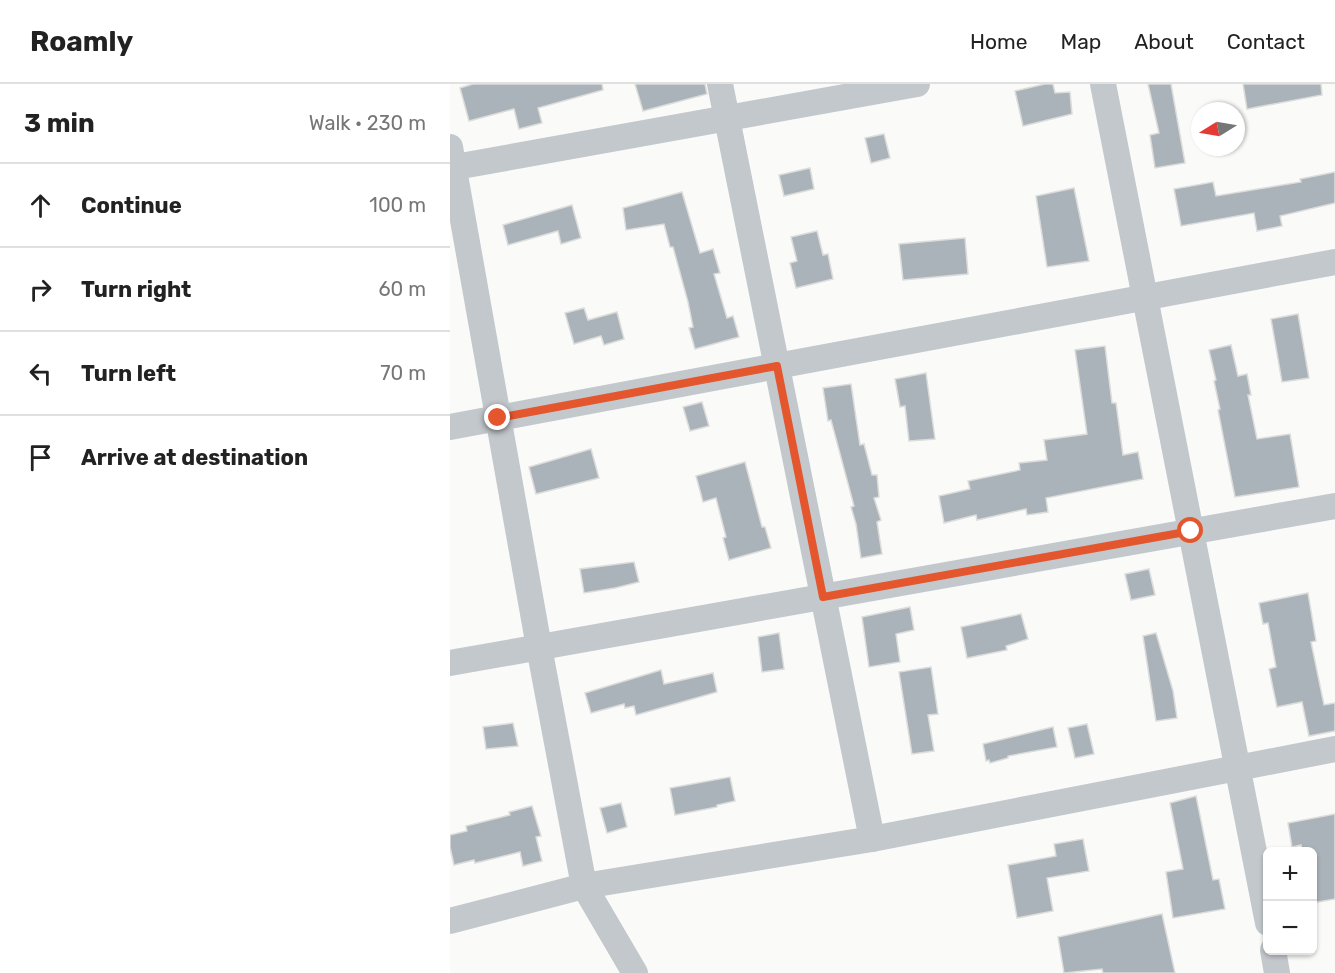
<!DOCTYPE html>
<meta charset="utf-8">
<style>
body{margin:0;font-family:Rubik,sans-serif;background:#f2f2f2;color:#222}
.controls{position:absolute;right:18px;bottom:18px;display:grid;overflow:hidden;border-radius:9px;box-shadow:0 2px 4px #0004}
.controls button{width:54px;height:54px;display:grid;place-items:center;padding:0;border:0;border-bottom:2px solid #e0e0e0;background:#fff;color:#222;font:30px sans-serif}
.compass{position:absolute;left:741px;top:18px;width:54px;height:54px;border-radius:50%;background:#fff;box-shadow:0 2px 4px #0004;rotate:259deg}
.stop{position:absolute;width:18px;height:18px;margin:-14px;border:4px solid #e4572e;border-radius:50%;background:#fff}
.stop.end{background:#e4572e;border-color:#fff;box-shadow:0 2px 6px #0008}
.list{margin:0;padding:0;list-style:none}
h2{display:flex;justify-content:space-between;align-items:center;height:78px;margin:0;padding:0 24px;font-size:26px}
h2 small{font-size:20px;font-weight:400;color:#767676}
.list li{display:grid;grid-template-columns:39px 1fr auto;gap:18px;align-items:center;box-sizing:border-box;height:84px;padding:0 24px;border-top:2px solid #e0e0e0}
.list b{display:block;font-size:22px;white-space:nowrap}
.list em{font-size:20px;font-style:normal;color:#767676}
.icon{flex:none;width:33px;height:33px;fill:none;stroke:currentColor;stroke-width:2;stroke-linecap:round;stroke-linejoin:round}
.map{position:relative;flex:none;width:885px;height:889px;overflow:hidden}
header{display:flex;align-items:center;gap:36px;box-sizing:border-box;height:84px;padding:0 30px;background:#fff;border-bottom:2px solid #e0e0e0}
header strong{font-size:28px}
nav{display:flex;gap:33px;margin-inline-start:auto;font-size:21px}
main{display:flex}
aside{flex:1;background:#fff}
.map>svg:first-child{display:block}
.building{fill:#aab3b9;stroke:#dcdcda;stroke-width:1.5}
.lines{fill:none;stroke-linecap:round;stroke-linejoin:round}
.street{stroke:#c3c8cc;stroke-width:26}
.route{stroke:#e4572e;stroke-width:8}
</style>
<header>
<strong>Roamly</strong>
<nav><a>Home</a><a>Map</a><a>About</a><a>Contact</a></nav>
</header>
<main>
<aside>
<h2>3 min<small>Walk · 230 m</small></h2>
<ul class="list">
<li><svg class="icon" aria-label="ahead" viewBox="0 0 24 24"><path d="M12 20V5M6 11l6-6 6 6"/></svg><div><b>Continue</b></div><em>100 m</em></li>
<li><svg class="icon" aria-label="right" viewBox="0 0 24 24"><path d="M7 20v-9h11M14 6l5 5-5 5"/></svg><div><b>Turn right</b></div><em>60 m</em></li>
<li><svg class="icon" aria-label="left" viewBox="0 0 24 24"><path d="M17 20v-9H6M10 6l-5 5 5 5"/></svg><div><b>Turn left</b></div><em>70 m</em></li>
<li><svg class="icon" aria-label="arrive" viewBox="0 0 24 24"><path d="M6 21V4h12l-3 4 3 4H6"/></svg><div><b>Arrive at destination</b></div></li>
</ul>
</aside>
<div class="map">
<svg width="885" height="889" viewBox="0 0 885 889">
<rect width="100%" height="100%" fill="#fafaf8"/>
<!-- building -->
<g class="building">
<path d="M23 0H152L153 6 88 24 92 39 69 45 64 25 19 37 10 4Z"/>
<path d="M185 0H255L257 10 193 27Z"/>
<path d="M595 0H603L605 9 620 8 622 30 573 42 565 7Z"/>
<path d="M698 0H721L735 79 705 84 700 51 709 49Z"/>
<path d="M793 0H871L872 11 797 25Z"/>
<path d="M434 50 440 74 421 79 415 54Z"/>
<path d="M360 84 364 105 334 112 329 91Z"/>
<path d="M885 88V119L830 132 832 142 807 147 804 129 731 142 724 105 763 98 766 112 851 98 850 95Z"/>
<path d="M624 104 639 177 597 183 586 112Z"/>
<path d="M232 108 250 169 263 165 270 189 264 190 277 234 283 232 289 253 245 265 239 244 243 243 238 218 223 163H220L214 140 176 146 173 124Z"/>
<path d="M122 121 131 154 111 160 108 147 58 161 53 141Z"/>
<path d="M367 147 373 171 378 170 383 195 346 204 340 179 347 177 341 153Z"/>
<path d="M515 154 518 190 453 196 449 160Z"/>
<path d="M134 224 138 236 167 228 174 255 154 261 151 252 124 260 115 229Z"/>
<path d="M848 230 859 294 832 298 821 235Z"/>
<path d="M781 261 788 292 797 290 801 311H798L807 355 840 350 849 403 785 413 768 326 770 325 764 297 766 296 759 266Z"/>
<path d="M655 262 662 319H666L673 371 688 368 693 395 596 414 598 428 577 431 576 425 527 436 526 431 494 439 489 412 520 405 518 397 570 386 569 379 597 376 594 356 637 350 625 266Z"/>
<path d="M476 289 485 355 459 357 455 322 450 323 445 295Z"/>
<path d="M401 300 410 361 414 360 422 391H427L429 413 424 414 431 436 427 438 432 470 411 474 406 440 401 423 404 422 381 336 378 337 373 304Z"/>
<path d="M252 318 259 342 240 347 233 323Z"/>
<path d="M141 365 149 394 86 410 79 383Z"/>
<path d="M295 378 312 443H315L321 464 279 476 273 454 276 453 266 414 253 418 246 392Z"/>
<path d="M184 478 189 498 165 504 134 509 130 485Z"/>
<path d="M699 485 705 511 681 516 675 490Z"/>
<path d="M858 509 866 557 861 558 874 621 885 619V647L859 652 852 618 827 623 819 585 826 583 818 539 813 540 809 519Z"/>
<path d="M460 523 464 546 446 550 450 578 419 583 412 533Z"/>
<path d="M571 530 578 555 556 562 557 566 517 574 511 543Z"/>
<path d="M329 549 334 585 312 588 308 553Z"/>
<path d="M706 549 723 607 727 634 706 637 693 552Z"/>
<path d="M481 583 488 630 478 631 484 667 462 670 449 588Z"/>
<path d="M211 586 214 600 263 589 267 608 186 631 184 622 175 624 174 620 141 629 135 609Z"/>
<path d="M63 639 68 662 36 665 33 643Z"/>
<path d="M637 640 644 670 625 674 618 644Z"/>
<path d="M603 643 607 663 558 672V674L540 679 539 676 536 677 533 660Z"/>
<path d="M280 693 285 717 267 721V723L225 731 220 704Z"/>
<path d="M746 712 763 796 769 795 775 825 723 834 716 788 733 785 720 719Z"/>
<path d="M171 719 177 743 157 749 150 724Z"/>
<path d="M82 722 91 752 86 753 92 777 73 782 70 768 25 779 24 776 4 781 0 763V751L17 747 16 742 60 731 59 728Z"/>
<path d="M885 730V815L862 819V768H852L851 761 842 763 838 739Z"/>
<path d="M633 755 639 787 597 794 603 827 567 834 558 781 606 772 604 760Z"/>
<path d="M712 830 725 889H653L652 885 614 889 608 853Z"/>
</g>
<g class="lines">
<!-- street -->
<g class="street">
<path d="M270 0 422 755"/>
<path d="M653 0 818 839"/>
<path d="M0 63 89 563 134 802 185 889"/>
<path d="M0 84 467 0"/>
<path d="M0 343 885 178"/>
<path d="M0 579 885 422"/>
<path d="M0 837 134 802 422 755 885 665"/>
<path d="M823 866 827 889"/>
</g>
</g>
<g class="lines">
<!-- route -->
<path class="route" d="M48 334 327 282 373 513 741 447"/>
</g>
</svg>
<div class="controls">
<button>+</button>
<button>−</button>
</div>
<svg class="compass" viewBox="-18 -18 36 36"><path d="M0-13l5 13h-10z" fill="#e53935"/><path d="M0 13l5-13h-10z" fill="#767676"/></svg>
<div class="stop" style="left:741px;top:447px"></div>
<div class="stop end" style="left:48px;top:334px"></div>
</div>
</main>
